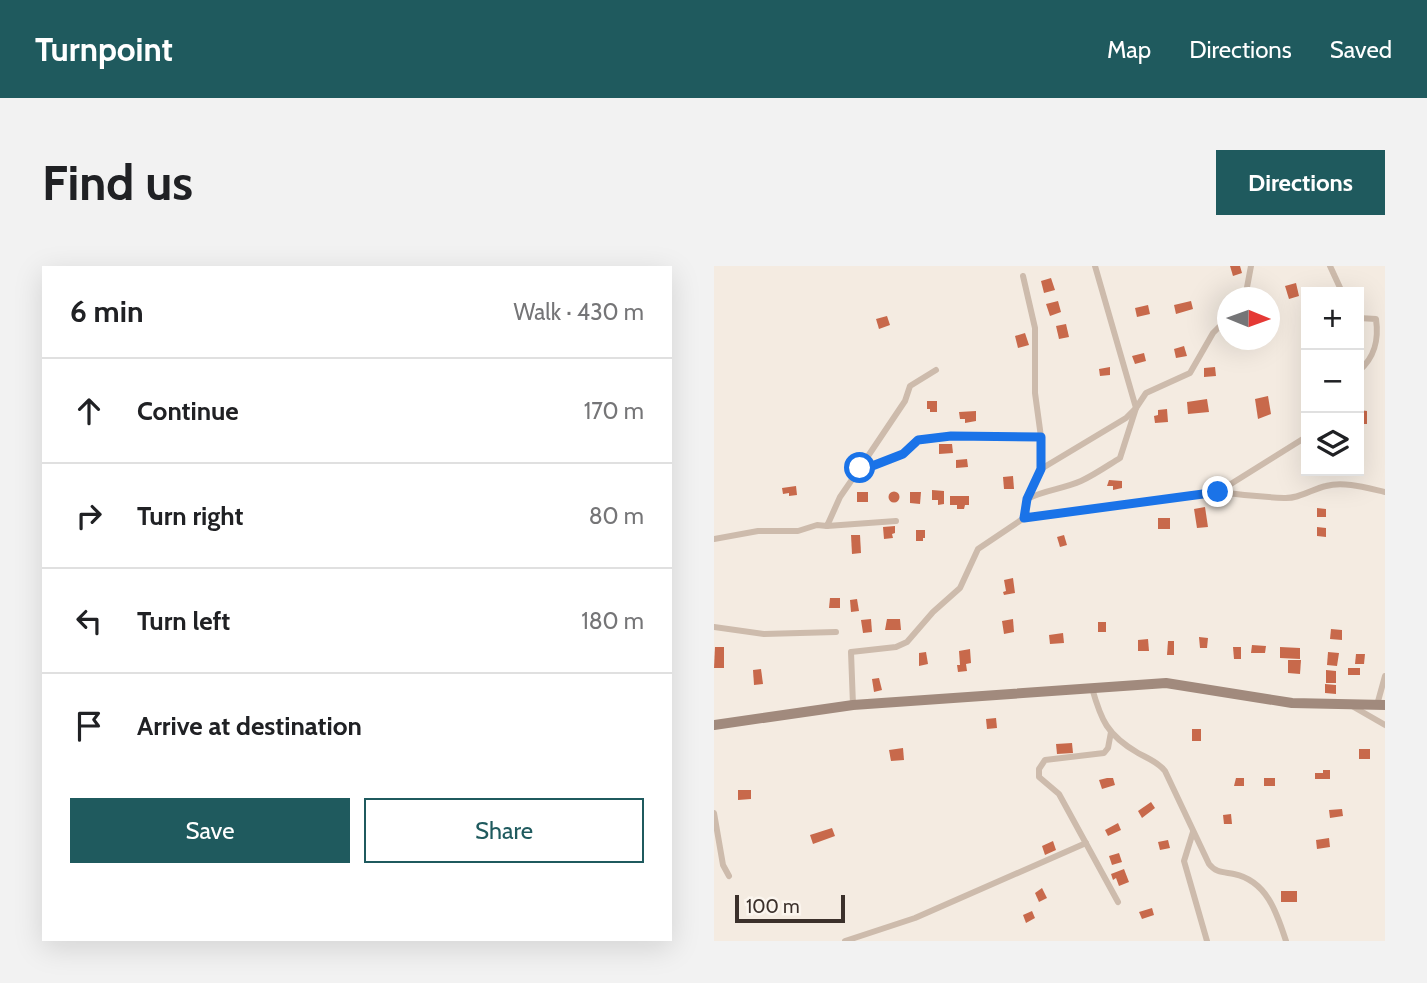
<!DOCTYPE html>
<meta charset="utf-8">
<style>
body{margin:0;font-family:Cabin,sans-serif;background:#f2f2f2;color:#202124}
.controls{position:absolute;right:21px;top:21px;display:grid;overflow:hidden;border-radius:0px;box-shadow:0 7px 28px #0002}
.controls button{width:63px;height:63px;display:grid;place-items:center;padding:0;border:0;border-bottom:2px solid #e0e0e0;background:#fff;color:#202124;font:35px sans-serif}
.compass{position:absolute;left:503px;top:21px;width:63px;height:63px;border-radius:50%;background:#fff;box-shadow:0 7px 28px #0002;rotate:91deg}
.scale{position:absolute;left:21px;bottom:18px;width:110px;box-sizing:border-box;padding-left:7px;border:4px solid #3b302b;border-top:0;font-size:19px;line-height:24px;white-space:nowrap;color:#3b302b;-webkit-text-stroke:5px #fbf5ee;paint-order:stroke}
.stop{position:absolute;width:21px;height:21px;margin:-16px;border:5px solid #1a73e8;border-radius:50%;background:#fff}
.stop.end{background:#1a73e8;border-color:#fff;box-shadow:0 2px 7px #0008}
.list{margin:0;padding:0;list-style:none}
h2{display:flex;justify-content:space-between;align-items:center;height:91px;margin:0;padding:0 28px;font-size:30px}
h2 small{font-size:23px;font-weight:400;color:#757577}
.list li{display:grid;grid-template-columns:46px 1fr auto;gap:21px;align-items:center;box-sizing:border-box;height:105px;padding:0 28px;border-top:2px solid #e0e0e0}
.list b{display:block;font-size:26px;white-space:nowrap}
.list em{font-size:23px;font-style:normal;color:#757577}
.actions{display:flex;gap:14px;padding:21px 28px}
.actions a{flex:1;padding:16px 0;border:2px solid #1f5a5e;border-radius:0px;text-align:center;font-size:24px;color:#1f5a5e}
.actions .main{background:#1f5a5e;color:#fff}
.icon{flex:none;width:38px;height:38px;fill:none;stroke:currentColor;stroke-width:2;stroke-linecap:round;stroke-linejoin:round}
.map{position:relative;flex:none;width:671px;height:675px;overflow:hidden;border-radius:0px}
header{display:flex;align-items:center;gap:42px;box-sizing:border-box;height:98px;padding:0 35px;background:#1f5a5e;color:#fff}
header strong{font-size:33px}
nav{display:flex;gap:38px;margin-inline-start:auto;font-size:24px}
.intro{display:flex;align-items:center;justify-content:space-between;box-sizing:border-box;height:168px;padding:0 42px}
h1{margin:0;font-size:49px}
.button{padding:18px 32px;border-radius:0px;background:#1f5a5e;color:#fff;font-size:24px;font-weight:700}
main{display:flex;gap:42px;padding:0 42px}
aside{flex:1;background:#fff;border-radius:0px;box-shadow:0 7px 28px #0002}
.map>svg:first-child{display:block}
.building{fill:#c8694b}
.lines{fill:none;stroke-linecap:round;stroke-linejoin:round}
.street{stroke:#cdbbac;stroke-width:6}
.secondary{stroke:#a18a7d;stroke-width:10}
.route{stroke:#1a73e8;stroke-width:9}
</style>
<header>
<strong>Turnpoint</strong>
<nav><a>Map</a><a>Directions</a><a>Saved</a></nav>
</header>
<div class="intro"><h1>Find us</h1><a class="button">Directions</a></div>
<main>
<aside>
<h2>6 min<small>Walk · 430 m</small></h2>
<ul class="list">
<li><svg class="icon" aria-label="ahead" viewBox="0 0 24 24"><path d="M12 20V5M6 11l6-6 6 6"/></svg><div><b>Continue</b></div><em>170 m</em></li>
<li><svg class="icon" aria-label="right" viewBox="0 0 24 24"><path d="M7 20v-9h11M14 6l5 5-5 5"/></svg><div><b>Turn right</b></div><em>80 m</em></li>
<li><svg class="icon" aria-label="left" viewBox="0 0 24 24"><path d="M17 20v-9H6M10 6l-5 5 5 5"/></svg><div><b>Turn left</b></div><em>180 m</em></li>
<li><svg class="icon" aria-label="arrive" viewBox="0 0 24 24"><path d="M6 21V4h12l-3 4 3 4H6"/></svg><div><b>Arrive at destination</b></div></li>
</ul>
<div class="actions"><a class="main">Save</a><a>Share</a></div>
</aside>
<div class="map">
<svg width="671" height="675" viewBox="0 0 671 675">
<rect width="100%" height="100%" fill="#f4ebe1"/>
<!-- building -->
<g class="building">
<path d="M516 0H526L528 7 519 10Z"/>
<path d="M337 12 341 24 330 27 327 15Z"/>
<path d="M582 17 585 30 575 33 571 20Z"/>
<path d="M344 35 347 46 336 50 332 38Z"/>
<path d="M477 35 479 43 462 48 460 39Z"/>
<path d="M434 39 436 48 423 51 421 42Z"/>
<path d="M173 50 176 59 165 63 162 53Z"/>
<path d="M352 58 355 71 345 73 342 60Z"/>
<path d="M311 67 315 79 304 82 301 70Z"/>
<path d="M470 80 473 90 462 92 460 83Z"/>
<path d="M430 87 432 95 421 98 418 90Z"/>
<path d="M396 101V109L386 110 385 103Z"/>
<path d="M501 101 502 110 490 111V102Z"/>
<path d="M554 130 557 148 544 153 541 133Z"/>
<path d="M493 133 495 146 474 148 473 136Z"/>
<path d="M213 135H223V146H216V143H213Z"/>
<path d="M453 143 454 156 441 157 440 150 444 149V144Z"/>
<path d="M645 144 653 145V158H645Z"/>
<path d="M262 145V155L251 157V153H246L245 146Z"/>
<path d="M225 178H238L239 187 225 188Z"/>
<path d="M253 193 254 201 242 202V194Z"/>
<path d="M299 210 300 223H290L289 211Z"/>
<path d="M395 214 408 215V222L399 224V220H393Z"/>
<path d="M82 220 83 229 75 230V227L69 228 68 222Z"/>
<path d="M218 224 230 225V238L224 239V234H218Z"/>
<circle cx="180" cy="231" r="5.5"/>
<rect x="143" y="226" width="11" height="10"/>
<path d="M196 226H207L206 238 196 237Z"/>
<path d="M236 230H255V239H251L250 243H243V239H236Z"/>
<path d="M491 241 494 261 483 262 480 243Z"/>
<path d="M603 242 612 243V251H603Z"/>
<rect x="444" y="252" width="12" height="11"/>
<path d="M181 260V267L178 268 179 272 170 273 169 261Z"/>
<path d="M603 261 612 262V271L603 270Z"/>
<path d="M202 264H211V272H209V275H202Z"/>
<path d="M137 269H146L147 287 138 288Z"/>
<path d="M350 269 353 279 346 281 343 271Z"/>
<path d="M299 312 301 327 290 329 289 326 292 325 290 314Z"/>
<path d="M116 332H126V342H115Z"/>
<path d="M143 333 145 345 137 346 136 334Z"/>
<path d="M157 353 158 366 149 367 147 354Z"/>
<path d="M173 353H186L187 364H171Z"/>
<path d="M299 353 300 366 290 368 288 355Z"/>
<rect x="384" y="356" width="8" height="10"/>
<path d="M617 363 628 364V374L616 373Z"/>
<path d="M349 367 350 377 336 378 335 369Z"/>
<path d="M485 371 494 372 493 382H486Z"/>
<path d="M434 373 435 385H424V374Z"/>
<path d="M454 375H460V389H453Z"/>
<path d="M538 379 552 380 551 387H537Z"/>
<path d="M1 381H10V402H0Z"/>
<path d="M519 381H527V393H520Z"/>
<path d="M566 381 586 382V393L566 392Z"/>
<path d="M256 383 257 397 252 398 253 405 244 406 243 399H246L245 385Z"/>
<path d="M212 386 214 398 205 400V387Z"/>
<path d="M614 386 625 387 623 400 613 399Z"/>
<path d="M642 388H651L650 398H641Z"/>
<path d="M574 394H587L586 408 574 407Z"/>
<rect x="634" y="402" width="12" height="7"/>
<path d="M47 403 49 418 40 419 39 404Z"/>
<path d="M612 404 622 405V417H612Z"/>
<path d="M165 412 168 424 160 426 158 413Z"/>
<path d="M611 418 622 419V428L611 427Z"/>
<path d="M282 452 283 462 273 463 272 453Z"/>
<rect x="478" y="463" width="9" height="12"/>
<path d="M358 477 359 487 343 488 342 478Z"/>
<path d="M189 482 190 494 177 495 175 484Z"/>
<rect x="645" y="483" width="11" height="10"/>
<path d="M609 504H616V513H601V507H609Z"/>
<path d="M393 512H399L401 519 388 523 385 514Z"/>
<path d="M522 512H530V520H520Z"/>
<rect x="550" y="512" width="11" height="8"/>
<path d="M24 524H37V533L24 534Z"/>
<path d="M437 536 441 542 428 552 424 545Z"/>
<path d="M628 543 629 550 616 552 615 544Z"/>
<path d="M517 548 518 558H510L509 549Z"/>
<path d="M404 557 407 564 394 570 391 564Z"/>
<path d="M118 562 121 570 99 578 96 569Z"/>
<path d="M615 572 616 581 603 583 602 574Z"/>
<path d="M454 574 456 582 446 584 444 576Z"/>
<path d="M339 575 342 584 331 589 328 580Z"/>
<path d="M405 587 408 596 398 599 395 590Z"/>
<path d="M410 603 415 616 405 620 402 612 399 614 397 608Z"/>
<path d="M328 622 333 632 325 636 321 627Z"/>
<rect x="567" y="625" width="16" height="11"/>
<path d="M438 642 440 649 428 653 425 646Z"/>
<path d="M318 645 321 652 312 657 309 649Z"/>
</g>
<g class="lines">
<!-- street -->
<g class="street">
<path d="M616 0 628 26"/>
<path d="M309 10 321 62V127L327 171V203L313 233C330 224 349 223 367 215 380 209 393 200 406 192L422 142 381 0"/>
<path d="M531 32 537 0"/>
<path d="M645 52 662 53C665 74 661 91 645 105"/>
<path d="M146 202 191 135 196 120 222 104"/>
<path d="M327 203 412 152 422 142 432 127 476 107 499 67 514 52"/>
<path d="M505 226C527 229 548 231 570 232 585 233 598 223 612 220 630 215 653 222 671 226"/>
<path d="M310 252 504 226 592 171"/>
<path d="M113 260 182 255"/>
<path d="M0 273 44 265H84L103 259 113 260 126 231 146 202H153L189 188 204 174 237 170 327 171"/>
<path d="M0 361 50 368 122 366"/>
<path d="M378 422C387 454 393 469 424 487 433 492 444 496 451 505L495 598C502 607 510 606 520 608 553 615 563 647 572 675"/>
<path d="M139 439 137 386 182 381 193 376 219 346 246 322 264 283 310 252 313 233"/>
<path d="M663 439 671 410"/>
<path d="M638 440 671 459"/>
<path d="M397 466 394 482 390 487 331 494 325 503V511L345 528 404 636"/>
<path d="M0 547 9 599 15 610"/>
<path d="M479 566 470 595 493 675"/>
<path d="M131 675 201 652 372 577"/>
</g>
<!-- secondary -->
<path class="secondary" d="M0 459 139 439 452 417 578 437 671 439"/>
</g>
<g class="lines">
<!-- route -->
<path class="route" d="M146 202H153L189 188 204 174 237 170 327 171V203L313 233 310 252 504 226"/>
</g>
</svg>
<div class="controls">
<button>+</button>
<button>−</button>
<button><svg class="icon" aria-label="layers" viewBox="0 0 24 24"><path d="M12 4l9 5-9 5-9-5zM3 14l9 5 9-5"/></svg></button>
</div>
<svg class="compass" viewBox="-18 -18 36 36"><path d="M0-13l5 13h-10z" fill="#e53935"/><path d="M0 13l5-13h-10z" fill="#757577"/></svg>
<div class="scale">100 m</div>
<div class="stop" style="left:146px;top:202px"></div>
<div class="stop end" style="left:504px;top:226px"></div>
</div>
</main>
